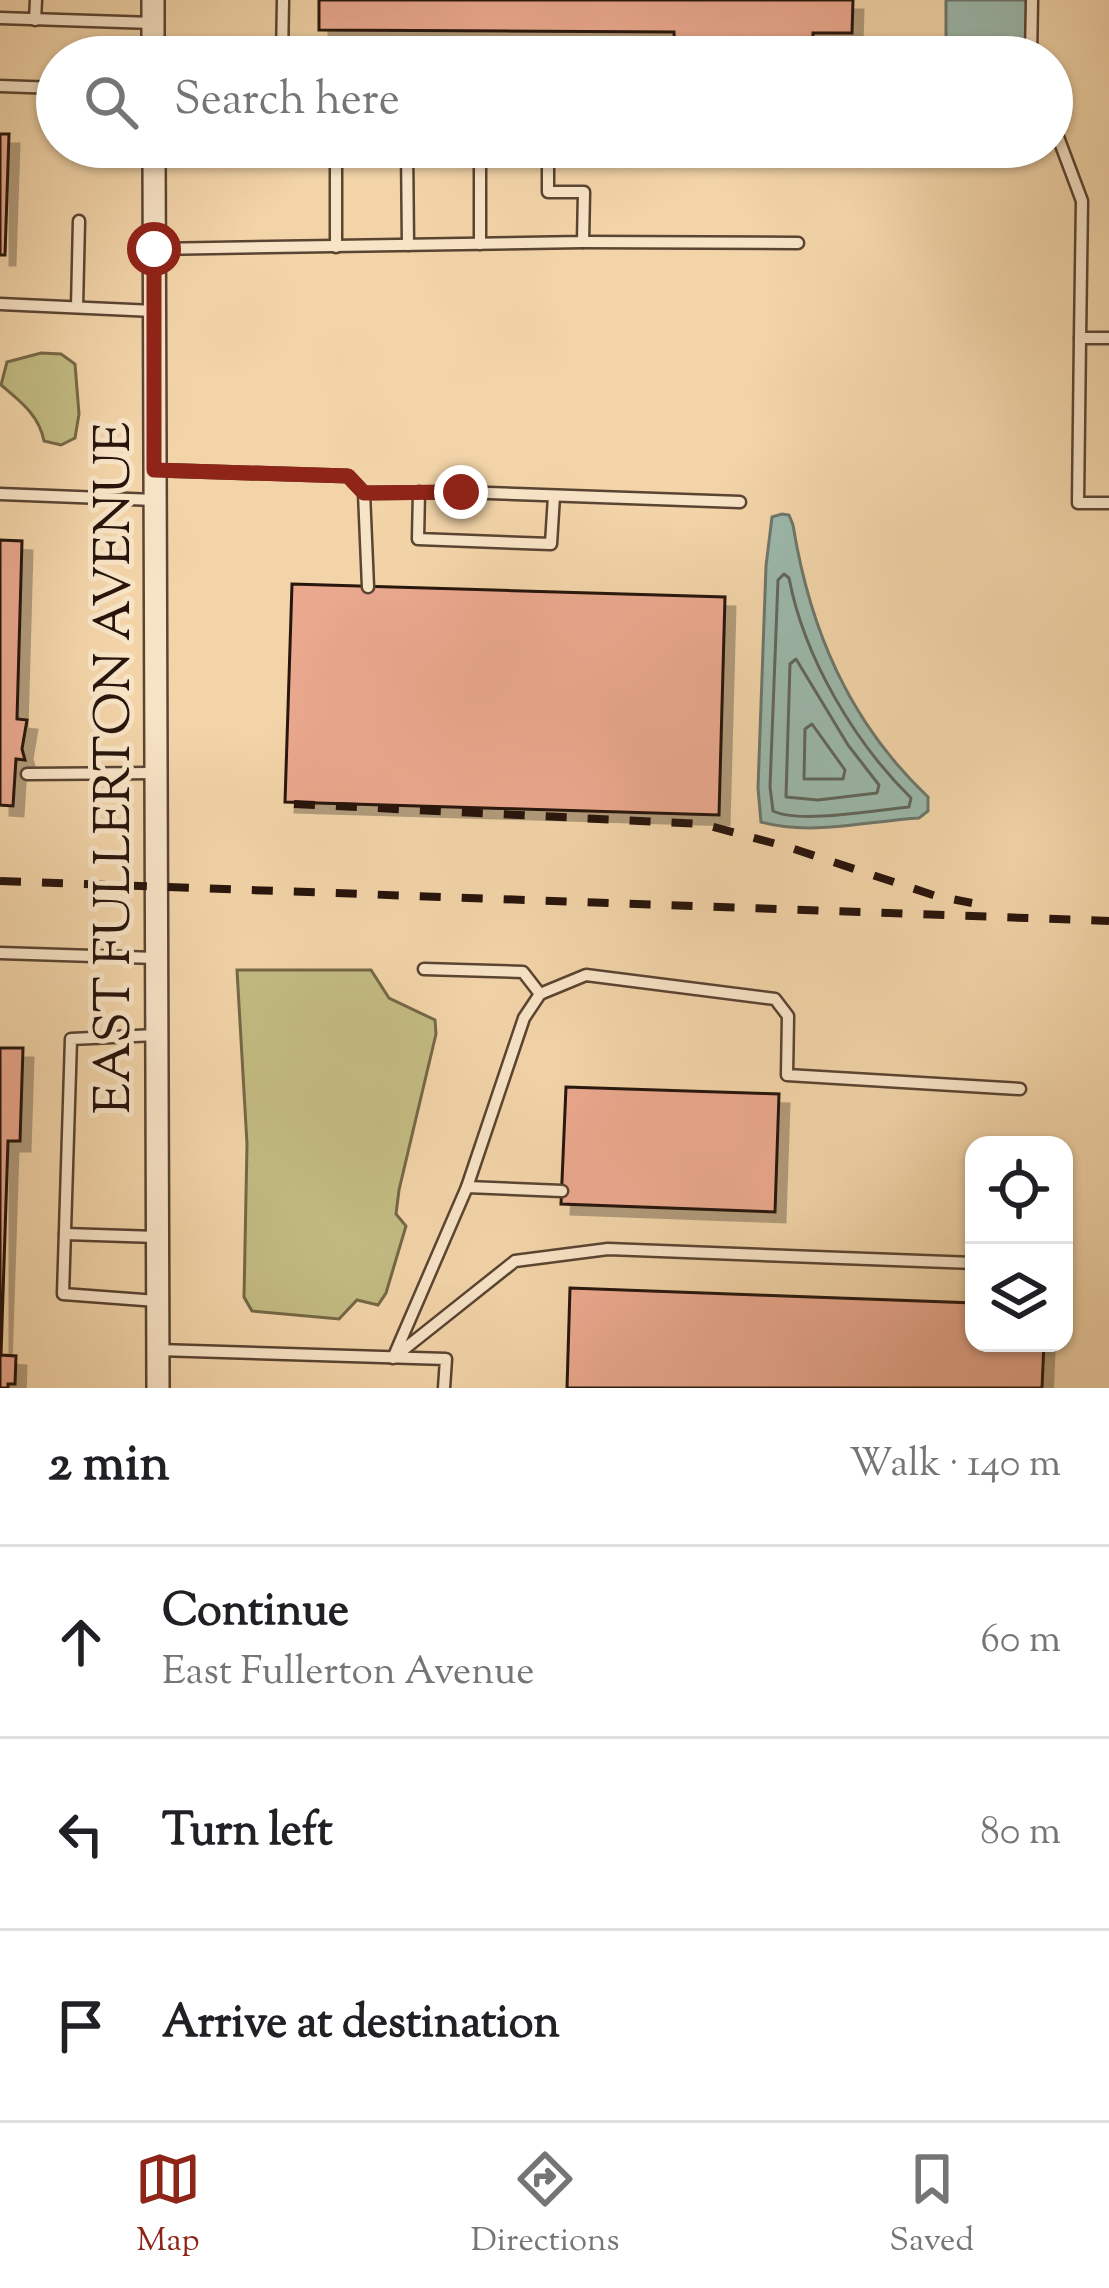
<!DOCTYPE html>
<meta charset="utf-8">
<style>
body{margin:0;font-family:"Sorts Mill Goudy",serif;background:#f6f6f6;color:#202124}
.controls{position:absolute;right:36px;bottom:36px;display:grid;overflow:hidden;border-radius:24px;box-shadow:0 3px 9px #0004}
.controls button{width:108px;height:108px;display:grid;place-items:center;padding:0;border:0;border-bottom:3px solid #e0e0e0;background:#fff;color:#202124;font:60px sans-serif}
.stop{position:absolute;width:36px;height:36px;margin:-27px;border:9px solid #8f2418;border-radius:50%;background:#fff}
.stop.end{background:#8f2418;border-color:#fff;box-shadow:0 3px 12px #0008}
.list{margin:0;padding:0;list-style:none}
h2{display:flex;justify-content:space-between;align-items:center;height:156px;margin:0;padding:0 48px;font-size:51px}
h2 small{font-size:39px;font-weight:400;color:#757577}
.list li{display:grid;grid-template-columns:78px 1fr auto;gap:36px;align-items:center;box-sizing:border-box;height:192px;padding:0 48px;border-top:3px solid #e0e0e0}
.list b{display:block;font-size:45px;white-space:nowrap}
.list p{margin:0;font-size:39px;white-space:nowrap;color:#757577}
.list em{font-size:39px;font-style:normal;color:#757577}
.icon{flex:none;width:66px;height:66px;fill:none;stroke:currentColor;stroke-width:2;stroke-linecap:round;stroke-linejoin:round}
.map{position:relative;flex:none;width:1109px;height:1388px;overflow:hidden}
.search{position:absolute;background:#fff;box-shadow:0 3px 9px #0004;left:36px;right:36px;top:36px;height:132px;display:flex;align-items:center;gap:30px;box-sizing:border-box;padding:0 42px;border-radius:66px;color:#757577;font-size:45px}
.sheet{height:732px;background:#fff}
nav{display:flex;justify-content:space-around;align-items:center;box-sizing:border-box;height:168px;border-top:3px solid #e0e0e0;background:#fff;font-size:33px;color:#757577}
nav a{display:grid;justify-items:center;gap:6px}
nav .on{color:#8f2418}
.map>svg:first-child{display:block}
.green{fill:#c2bb82;stroke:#756846;stroke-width:3}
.water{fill:#9bb8ab;stroke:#6d766b;stroke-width:3}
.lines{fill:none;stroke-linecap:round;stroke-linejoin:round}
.shore{stroke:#62665b;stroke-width:3}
.building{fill:#eaa88e;stroke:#28140b;stroke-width:3;filter:url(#shadow)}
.service-casing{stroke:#5a4432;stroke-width:15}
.minor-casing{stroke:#5a4432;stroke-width:26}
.service{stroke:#f7e3c6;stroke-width:10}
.minor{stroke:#f7e3c6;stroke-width:21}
.rail{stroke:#28140b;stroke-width:8;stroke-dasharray:21 21;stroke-linecap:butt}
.route{stroke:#8f2418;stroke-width:15}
.labels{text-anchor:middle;stroke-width:10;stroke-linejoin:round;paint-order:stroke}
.street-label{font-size:51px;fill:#28140b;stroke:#f7e3c6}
</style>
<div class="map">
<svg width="1109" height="1388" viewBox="0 0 1109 1388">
<defs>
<filter id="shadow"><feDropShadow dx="10" dy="10" stdDeviation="0" flood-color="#0004"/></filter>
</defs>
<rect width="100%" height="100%" fill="#f2d4a8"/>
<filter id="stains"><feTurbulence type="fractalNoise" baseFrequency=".00167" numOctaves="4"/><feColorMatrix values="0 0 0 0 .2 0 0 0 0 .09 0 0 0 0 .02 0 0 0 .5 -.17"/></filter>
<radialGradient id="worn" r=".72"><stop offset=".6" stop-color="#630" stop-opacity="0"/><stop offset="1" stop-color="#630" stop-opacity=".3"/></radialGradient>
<!-- green -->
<g class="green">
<path d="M41 353 61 354 75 364 79 414 75 438 61 445 44 441C39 415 21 402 1 385L7 362Z"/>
<path d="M237 970H371L389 998 435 1020 436 1034 399 1190 396 1214 406 1226 386 1293 378 1305 357 1300 339 1319 252 1311 244 1297 247 1144Z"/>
</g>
<!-- water -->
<g class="water">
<rect x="946" y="0" width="84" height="57"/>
<path d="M782 514 789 515 793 525C810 630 849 722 928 797V811L919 818C868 821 811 836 761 822L758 788 766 566 772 517Z"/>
</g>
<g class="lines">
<!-- shore -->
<g class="shore">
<path d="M784 574 789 578C804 657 854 742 911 798L909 807C876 810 800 824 773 811L770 787 778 580Z"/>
<path d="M796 659 848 745 879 785 877 793 818 800 786 797 790 664Z"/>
<path d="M812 724 845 770 843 779H804L805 729Z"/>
</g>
</g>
<!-- building -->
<g class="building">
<path d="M319 0H853L852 33H813V57H675L674 32 319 30Z"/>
<path d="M0 134H9L5 255H0Z"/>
<path d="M0 540 22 541 17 719 27 720 22 749 25 760 16 759 13 806 0 805Z"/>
<path d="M292 584 725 597 719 815 285 802Z"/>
<path d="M0 1048H23L20 1141H8L1 1355 16 1356 15 1384H8V1388H0Z"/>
<path d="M566 1087 779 1094 775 1212 561 1204Z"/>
<path d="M570 1288 974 1303V1343H1044L1042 1388H567Z"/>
</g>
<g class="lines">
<defs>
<g id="service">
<path d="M0 18 153 23"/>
<path d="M35 20 36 0"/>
<path d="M282 57 283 0"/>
<path d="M1031 57 1032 0"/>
<path d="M0 86 57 88"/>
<path d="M1052 121 1082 201 1080 338"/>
<path d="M407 147 408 245"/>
<path d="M480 147V244"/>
<path d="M583 242 798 243"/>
<path d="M336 247V147"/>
<path d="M154 249 583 242 584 192H548V147"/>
<path d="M0 304 154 311"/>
<path d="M77 307 79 221"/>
<path d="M1109 338H1080L1078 503H1109"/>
<path d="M155 470 348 476 364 493 368 587"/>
<path d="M419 492 418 539 551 544 554 496"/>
<path d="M364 493 461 492 740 502"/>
<path d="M0 494 155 500"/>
<path d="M27 774 156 773"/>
<path d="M0 953 156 958"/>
<path d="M424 969 523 972 540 994"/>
<path d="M156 1035 71 1039 63 1294 157 1301"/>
<path d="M467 1187 524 1018 540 994 586 975 775 999 788 1016 787 1075 1020 1089"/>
<path d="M65 1234 157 1237"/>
<path d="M158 1350 446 1359 444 1388"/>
<path d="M394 1356 467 1187 562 1191"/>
<path d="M393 1358 515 1261 608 1249 974 1263"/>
</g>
<g id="minor">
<path d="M153 0V57"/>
<path d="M154 147 158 1388"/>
</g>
</defs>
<!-- service casing -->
<use href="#service" class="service-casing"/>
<!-- minor casing -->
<use href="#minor" class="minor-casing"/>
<!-- service -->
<use href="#service" class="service"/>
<!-- minor -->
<use href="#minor" class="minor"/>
<!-- rail -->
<g class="rail">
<path d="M294 804 702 824 788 847 936 896 972 903"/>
<path d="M0 881 1109 921"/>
</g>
</g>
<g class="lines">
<!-- route -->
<path class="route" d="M154 249V470L348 476 364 493 461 492"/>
</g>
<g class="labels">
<!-- street labels -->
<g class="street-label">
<text transform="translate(111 768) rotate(-90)" y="18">EAST FULLERTON AVENUE</text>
</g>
</g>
<rect width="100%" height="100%" filter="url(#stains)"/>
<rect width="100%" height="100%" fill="url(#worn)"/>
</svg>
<div class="controls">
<button><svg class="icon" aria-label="locate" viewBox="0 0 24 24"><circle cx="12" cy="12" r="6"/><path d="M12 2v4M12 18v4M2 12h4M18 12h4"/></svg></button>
<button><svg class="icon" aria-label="layers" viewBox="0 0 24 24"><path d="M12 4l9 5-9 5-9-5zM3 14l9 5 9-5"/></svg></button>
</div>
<div class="stop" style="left:154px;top:249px"></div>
<div class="stop end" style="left:461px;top:492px"></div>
<div class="search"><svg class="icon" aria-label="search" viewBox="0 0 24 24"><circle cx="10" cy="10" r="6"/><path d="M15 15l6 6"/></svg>Search here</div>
</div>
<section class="sheet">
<h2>2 min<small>Walk · 140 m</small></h2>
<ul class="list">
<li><svg class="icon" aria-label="ahead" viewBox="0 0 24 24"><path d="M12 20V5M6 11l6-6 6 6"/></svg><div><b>Continue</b><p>East Fullerton Avenue</p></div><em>60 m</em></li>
<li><svg class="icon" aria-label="left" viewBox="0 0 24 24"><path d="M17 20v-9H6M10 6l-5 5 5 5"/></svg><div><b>Turn left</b></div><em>80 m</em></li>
<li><svg class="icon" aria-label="arrive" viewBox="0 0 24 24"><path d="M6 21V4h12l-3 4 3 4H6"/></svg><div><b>Arrive at destination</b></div></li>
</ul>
</section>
<nav>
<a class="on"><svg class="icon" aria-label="map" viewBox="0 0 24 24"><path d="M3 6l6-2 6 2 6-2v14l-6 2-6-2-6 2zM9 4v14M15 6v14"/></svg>Map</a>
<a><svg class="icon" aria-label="directions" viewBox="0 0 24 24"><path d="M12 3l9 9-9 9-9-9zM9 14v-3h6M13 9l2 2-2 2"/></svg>Directions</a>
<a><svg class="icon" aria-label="saved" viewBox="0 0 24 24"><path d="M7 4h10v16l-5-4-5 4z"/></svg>Saved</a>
</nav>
